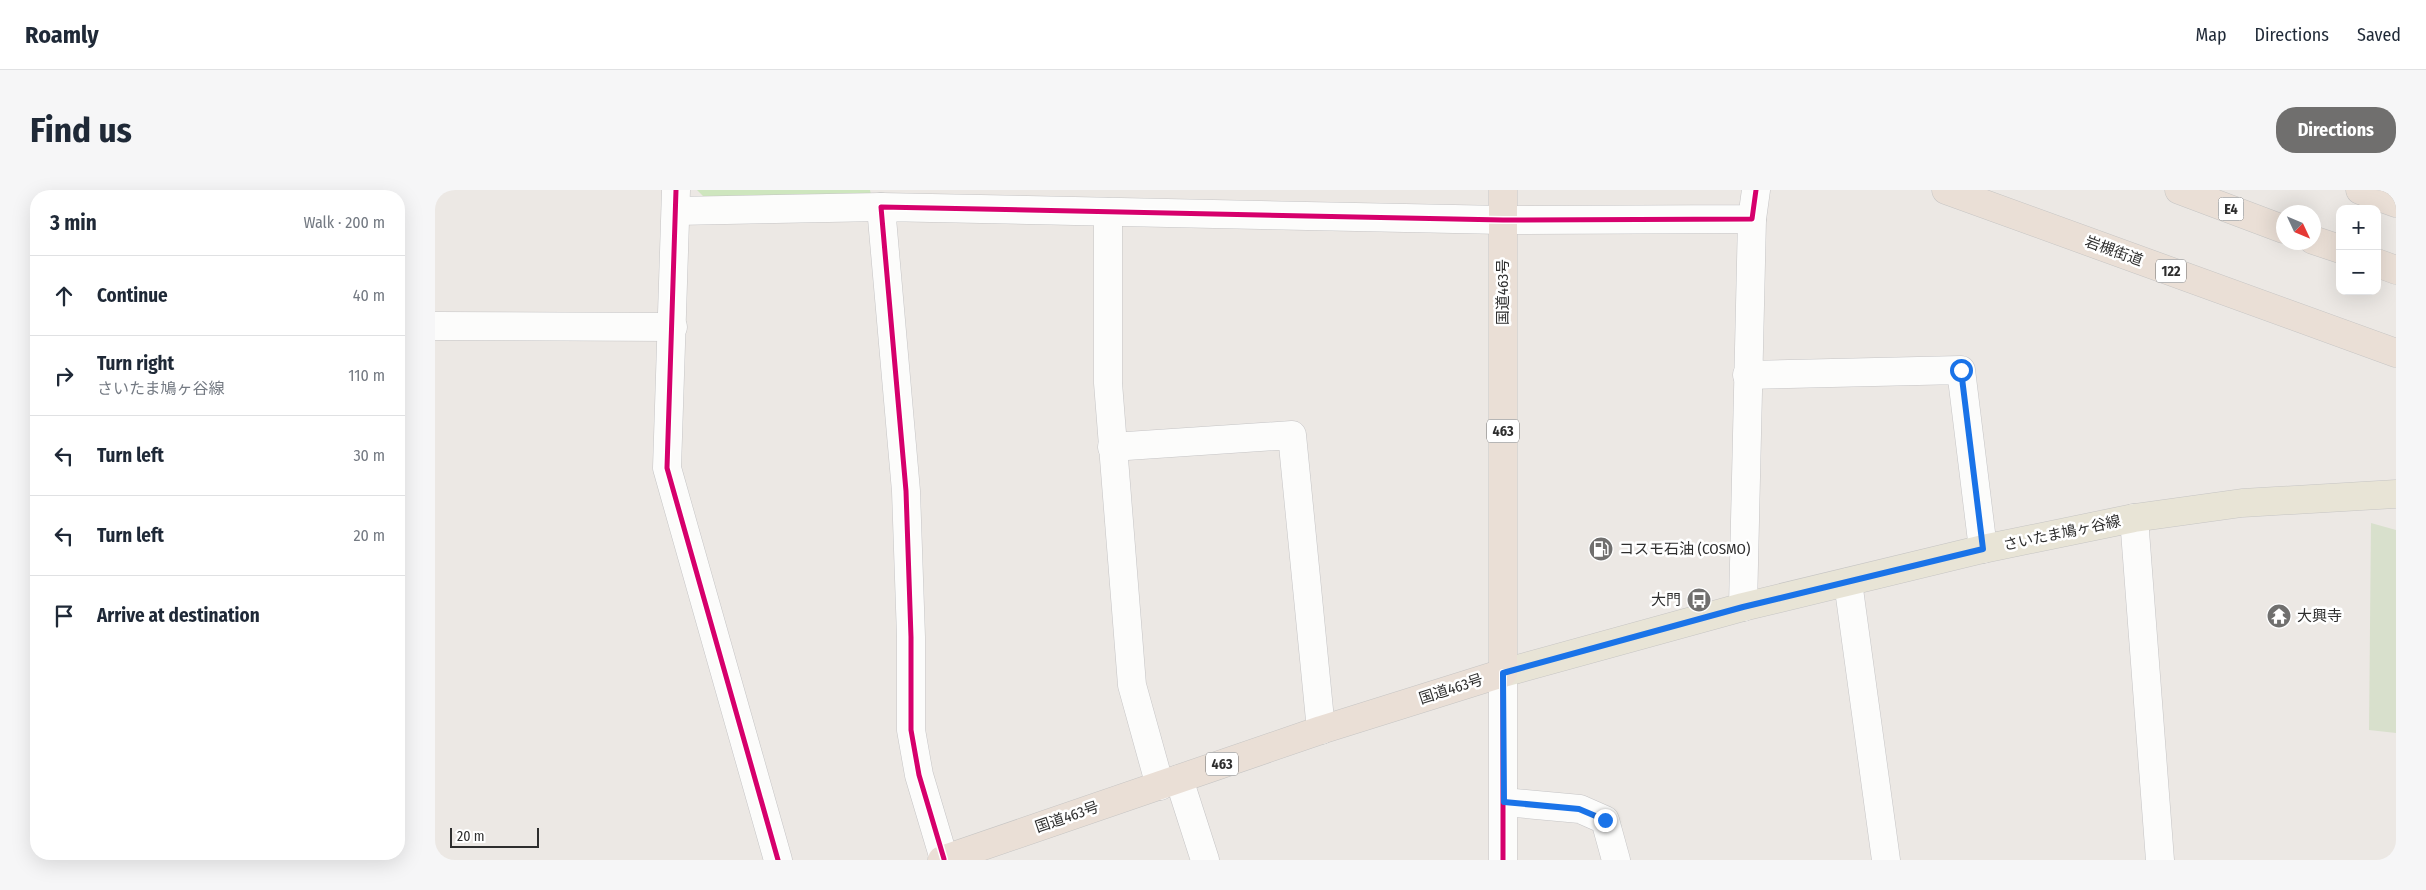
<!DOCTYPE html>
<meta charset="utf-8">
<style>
body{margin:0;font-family:"Fira Sans Condensed","Noto Sans JP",sans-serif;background:#f6f6f7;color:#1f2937}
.controls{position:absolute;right:15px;top:15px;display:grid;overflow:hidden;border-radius:10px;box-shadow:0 5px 20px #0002}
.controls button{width:45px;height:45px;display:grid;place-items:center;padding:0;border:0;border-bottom:1px solid #e0e1e3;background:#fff;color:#1f2937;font:25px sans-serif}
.compass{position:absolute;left:1841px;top:15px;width:45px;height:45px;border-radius:50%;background:#fff;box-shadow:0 5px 20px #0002;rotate:134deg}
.scale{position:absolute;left:15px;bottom:12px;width:89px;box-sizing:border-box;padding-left:5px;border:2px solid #2e2e2e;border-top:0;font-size:14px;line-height:18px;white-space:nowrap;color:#2e2e2e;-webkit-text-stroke:4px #fff;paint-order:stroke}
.stop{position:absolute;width:15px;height:15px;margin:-11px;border:4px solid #1a73e8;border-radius:50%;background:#fff}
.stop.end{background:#1a73e8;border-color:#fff;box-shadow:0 1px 5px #0008}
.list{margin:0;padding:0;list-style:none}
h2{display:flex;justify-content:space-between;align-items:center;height:65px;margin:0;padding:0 20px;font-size:21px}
h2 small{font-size:16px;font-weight:400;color:#747a83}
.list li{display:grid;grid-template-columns:32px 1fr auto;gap:15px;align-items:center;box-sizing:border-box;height:80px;padding:0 20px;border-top:1px solid #e0e1e3}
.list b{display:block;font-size:19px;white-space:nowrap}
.list p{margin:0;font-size:16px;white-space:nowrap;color:#747a83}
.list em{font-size:16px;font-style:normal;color:#747a83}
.icon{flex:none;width:28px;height:28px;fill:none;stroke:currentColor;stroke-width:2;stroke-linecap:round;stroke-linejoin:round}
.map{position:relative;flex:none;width:1961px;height:670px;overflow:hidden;border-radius:20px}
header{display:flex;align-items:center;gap:30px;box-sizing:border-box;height:70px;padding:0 25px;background:#fff;border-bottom:1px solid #e0e1e3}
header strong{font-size:24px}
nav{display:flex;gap:28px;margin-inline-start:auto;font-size:18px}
.intro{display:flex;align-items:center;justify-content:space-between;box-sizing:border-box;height:120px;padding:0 30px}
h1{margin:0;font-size:35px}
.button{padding:12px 22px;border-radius:20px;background:#706f6e;color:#fff;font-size:18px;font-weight:700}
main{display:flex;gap:30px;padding:0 30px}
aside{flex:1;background:#fff;border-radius:20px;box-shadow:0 5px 20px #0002}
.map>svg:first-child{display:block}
.green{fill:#cee6be}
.cemetery{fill:#d8e0cc}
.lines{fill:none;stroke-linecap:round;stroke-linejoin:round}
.minor-casing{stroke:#c5c4c5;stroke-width:29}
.major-casing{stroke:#c6c5c4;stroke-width:29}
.highway-casing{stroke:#c6c5c4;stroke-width:29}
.minor{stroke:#fcfcfb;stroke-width:28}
.major{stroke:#e8e4d6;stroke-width:28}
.highway{stroke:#eadfd6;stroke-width:28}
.cycleway-casing{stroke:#fff;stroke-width:8}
.cycleway{stroke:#d6006c;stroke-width:5}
.route{stroke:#1a73e8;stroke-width:6}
.labels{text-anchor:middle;stroke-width:5;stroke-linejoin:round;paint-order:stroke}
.shield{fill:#fff;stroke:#6d6d6d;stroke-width:1}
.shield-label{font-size:14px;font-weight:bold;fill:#2e2e2e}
.street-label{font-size:15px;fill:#2e2e2e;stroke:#fff}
.poi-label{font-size:15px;fill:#2e2e2e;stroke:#fff;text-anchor:start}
</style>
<header>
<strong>Roamly</strong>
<nav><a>Map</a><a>Directions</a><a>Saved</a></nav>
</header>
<div class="intro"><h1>Find us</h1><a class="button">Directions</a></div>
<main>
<aside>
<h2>3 min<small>Walk · 200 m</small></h2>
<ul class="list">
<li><svg class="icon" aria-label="ahead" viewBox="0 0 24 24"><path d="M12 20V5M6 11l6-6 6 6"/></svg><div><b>Continue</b></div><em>40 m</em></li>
<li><svg class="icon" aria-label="right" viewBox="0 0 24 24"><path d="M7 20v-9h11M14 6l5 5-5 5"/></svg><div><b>Turn right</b><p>さいたま鳩ヶ谷線</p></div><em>110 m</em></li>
<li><svg class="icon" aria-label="left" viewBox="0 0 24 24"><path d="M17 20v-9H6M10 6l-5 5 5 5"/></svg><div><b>Turn left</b></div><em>30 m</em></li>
<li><svg class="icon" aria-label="left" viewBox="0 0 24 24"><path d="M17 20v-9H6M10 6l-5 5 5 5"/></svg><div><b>Turn left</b></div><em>20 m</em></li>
<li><svg class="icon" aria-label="arrive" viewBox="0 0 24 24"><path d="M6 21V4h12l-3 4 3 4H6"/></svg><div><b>Arrive at destination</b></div></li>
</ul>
</aside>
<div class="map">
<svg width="1961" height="670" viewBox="0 0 1961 670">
<rect width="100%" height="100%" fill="#ece8e4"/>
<!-- green -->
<path class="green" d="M262 0H435L436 5 269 7Z"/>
<!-- cemetery -->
<path class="cemetery" d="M1936 333 1961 340V543L1934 540Z"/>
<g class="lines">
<defs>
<g id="minor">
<path d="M241 0 232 278 343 670"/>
<path d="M241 21 446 17"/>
<path d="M673 22V193L697 495 725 596"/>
<path d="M0 136 238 137"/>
<path d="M1312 185 1526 180 1548 359"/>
<path d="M677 257 857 245 886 540"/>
<path d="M1699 328 1725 670"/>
<path d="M1413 392 1451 670"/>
<path d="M1308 417 1317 29"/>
<path d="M1068 483V670"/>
<path d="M744 589 770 670"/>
<path d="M1069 612 1145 619 1170 630 1181 670"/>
<path d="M509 669 484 585 476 540V447L471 301 446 17 1068 30 1317 29 1321 0"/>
</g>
<path id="major" d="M1068 483 1308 417 1548 359 1699 328 1807 313 1961 304"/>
<g id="highway">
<path d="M1511 0 1961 163"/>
<path d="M1744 0 1848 39"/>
<path d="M1925 0 1961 13"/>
<path d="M1878 50 1905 59"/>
<path d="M1942 73 1961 80"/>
<path d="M507 670 886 540 1068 483V0"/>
</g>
</defs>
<!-- minor casing -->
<use href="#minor" class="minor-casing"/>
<!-- major casing -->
<use href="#major" class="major-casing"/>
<!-- highway casing -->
<use href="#highway" class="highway-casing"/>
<!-- minor -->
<use href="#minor" class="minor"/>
<!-- major -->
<use href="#major" class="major"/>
<!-- highway -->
<use href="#highway" class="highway"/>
<defs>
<g id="cycleway">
<path d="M241 0 232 278 343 670"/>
<path d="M1068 483V670"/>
<path d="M509 669 484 585 476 540V447L471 301 446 17 1068 30 1317 29 1321 0"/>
</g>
</defs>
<!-- cycleway casing -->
<use href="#cycleway" class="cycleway-casing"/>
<!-- cycleway -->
<use href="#cycleway" class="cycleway"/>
</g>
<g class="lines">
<!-- route -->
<path class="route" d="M1170 630 1144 619 1069 612 1068 483 1308 417 1548 359 1526 180"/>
</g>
<!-- icons -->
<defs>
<symbol id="fuel-disc" viewBox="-11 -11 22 22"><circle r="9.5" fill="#706f6e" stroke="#fff"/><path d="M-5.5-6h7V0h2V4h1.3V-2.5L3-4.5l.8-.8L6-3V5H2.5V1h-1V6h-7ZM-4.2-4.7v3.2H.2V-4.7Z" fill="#fff"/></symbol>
<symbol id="bus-disc" viewBox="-11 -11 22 22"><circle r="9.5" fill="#706f6e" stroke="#fff"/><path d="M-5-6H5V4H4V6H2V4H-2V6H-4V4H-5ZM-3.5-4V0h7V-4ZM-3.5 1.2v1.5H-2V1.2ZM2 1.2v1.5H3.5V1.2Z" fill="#fff"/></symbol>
<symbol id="temple-disc" viewBox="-11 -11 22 22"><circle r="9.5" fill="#706f6e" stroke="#fff"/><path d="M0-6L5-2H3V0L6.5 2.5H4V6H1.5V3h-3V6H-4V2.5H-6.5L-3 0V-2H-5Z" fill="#fff"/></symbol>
</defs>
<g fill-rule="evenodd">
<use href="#fuel-disc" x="1152" y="345" width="28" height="28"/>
<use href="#bus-disc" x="1250" y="396" width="28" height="28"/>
<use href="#temple-disc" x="1830" y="412" width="28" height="28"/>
</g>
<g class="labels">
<!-- shield labels -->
<g class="shield">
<rect x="1783.5" y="7.5" width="25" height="23" rx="4"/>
<rect x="1721" y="69.5" width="30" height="23" rx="4"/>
<rect x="1052" y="229.5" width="32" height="23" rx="4"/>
<rect x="771" y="562.5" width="32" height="23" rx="4"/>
</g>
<g class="shield-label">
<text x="1796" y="24">E4</text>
<text x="1736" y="86">122</text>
<text x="1068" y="246">463</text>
<text x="787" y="579">463</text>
</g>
<!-- street labels -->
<g class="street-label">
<text transform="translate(1679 61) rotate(20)" y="5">岩槻街道</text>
<text transform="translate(1068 102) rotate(-90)" y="5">国道463号</text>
<text transform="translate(1627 343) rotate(-12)" y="5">さいたま鳩ヶ谷線</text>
<text transform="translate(1016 499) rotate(-18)" y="5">国道463号</text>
<text transform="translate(632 627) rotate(-19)" y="5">国道463号</text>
</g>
<!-- poi labels -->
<g class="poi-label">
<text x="1184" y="364">コスモ石油 (COSMO)</text>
<text x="1246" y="415" text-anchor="end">大門</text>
<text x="1862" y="431">大興寺</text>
</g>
</g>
</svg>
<div class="controls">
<button>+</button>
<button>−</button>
</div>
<svg class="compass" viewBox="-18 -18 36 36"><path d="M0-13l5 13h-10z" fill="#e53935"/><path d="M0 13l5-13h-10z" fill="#747a83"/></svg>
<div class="scale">20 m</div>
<div class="stop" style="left:1526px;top:180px"></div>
<div class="stop end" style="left:1170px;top:630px"></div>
</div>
</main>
